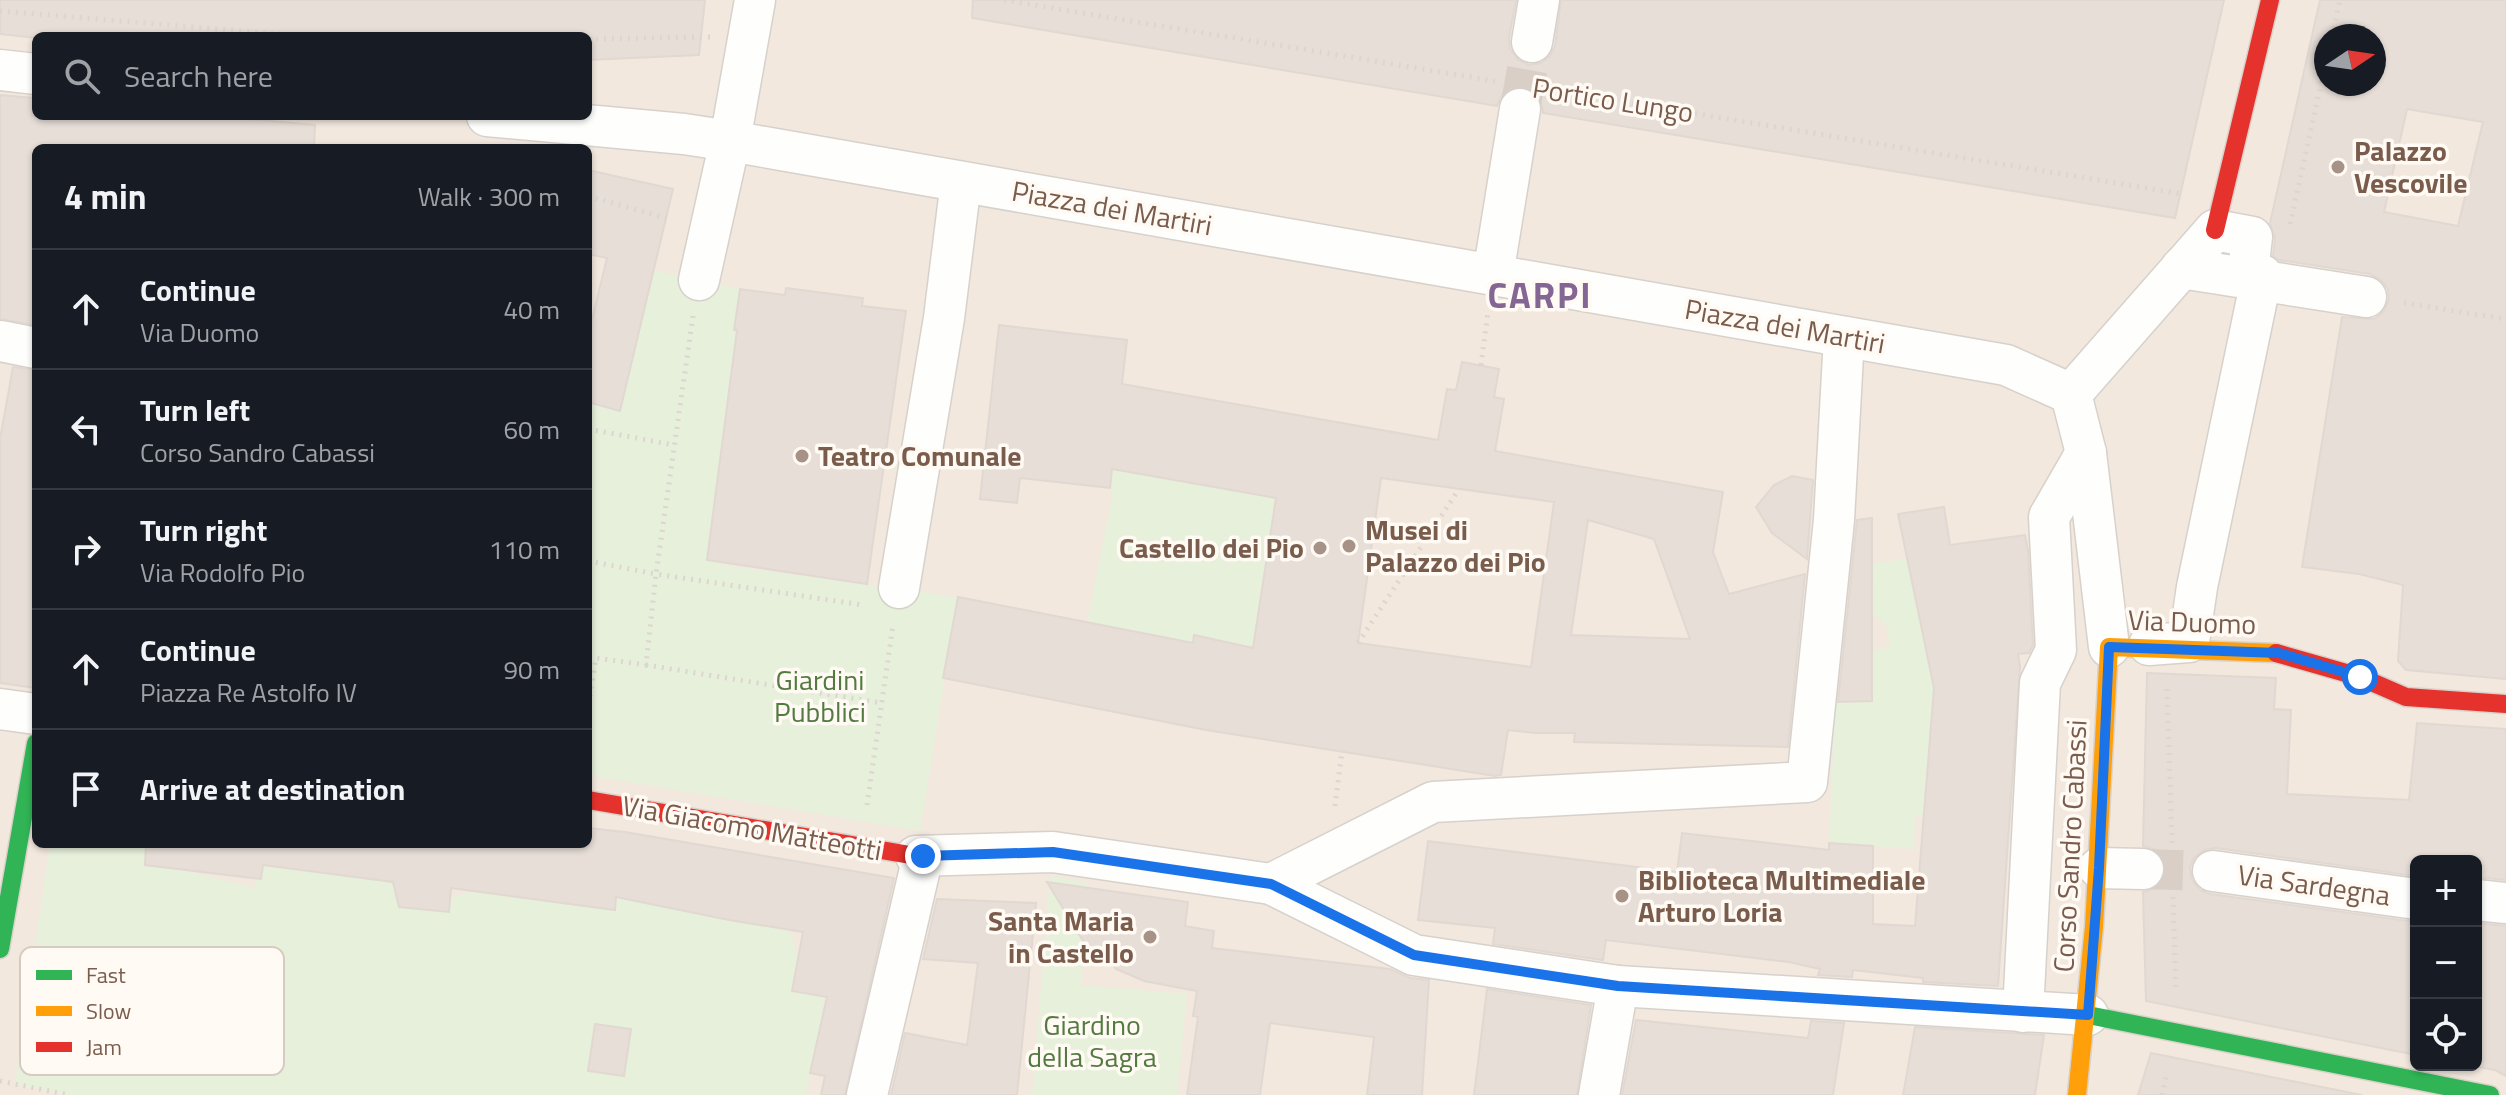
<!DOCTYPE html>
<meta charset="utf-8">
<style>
body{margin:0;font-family:"Titillium Web",sans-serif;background:#242831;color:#f1f3f6}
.controls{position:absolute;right:24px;bottom:24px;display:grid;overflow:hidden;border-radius:12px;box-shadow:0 2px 6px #0004}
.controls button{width:72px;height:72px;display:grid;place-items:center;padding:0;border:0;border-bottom:2px solid #363941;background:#171b24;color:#f1f3f6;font:40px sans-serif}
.compass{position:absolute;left:2314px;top:24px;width:72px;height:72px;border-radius:50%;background:#171b24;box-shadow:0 2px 6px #0004;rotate:77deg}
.stop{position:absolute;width:24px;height:24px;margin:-18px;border:6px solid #1a73e8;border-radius:50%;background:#fff}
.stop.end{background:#1a73e8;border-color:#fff;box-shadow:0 2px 8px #0008}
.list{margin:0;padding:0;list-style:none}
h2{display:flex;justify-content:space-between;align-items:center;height:104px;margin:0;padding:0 32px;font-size:34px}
h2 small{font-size:26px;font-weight:400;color:#9ea1a6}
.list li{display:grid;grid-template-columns:52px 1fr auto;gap:24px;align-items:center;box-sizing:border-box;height:120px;padding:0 32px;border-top:2px solid #363941}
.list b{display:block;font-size:30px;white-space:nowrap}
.list p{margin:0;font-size:26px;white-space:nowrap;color:#9ea1a6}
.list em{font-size:26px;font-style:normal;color:#9ea1a6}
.icon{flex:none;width:44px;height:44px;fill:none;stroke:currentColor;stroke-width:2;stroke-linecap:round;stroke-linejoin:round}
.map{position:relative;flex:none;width:2506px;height:1095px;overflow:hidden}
.search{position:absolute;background:#171b24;box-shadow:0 2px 6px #0004;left:32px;top:32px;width:560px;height:88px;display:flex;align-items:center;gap:20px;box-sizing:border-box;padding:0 28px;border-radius:12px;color:#9ea1a6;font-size:30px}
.panel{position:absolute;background:#171b24;box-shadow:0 2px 6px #0004;left:32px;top:144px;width:560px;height:704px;border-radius:12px}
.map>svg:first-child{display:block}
.residential{fill:#f2e8de;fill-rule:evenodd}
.green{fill:#e7f0db}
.building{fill:#e6ded7;stroke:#e2d8d2;stroke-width:2;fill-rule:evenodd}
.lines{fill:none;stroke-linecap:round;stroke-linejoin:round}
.street-tunnel{stroke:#d9cfc7;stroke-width:40;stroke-dasharray:40 20;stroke-linecap:butt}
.street-casing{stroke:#d7d1cb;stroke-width:43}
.fast-casing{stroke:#d9d2cb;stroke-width:21}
.slow-casing{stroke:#d9d2cb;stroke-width:21}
.jam-casing{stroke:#d9d2cb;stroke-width:21}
.path{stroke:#dcd5d0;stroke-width:5;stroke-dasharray:2 6;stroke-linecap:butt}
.street{stroke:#fefefd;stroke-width:40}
.fast{stroke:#30b455;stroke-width:18}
.slow{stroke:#ff9f0a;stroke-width:18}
.jam{stroke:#e5322d;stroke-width:18}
.route{stroke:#1a73e8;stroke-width:10}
.poi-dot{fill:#a69286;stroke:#fffaf3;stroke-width:3}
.labels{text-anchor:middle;stroke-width:7;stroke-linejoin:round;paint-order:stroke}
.street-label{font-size:28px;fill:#7a5c4d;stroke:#fffaf3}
.poi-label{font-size:28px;font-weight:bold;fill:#7a5c4d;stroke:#fffaf3;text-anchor:start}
.park-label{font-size:28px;fill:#537a41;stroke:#fffaf3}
.district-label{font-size:36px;font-weight:bold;letter-spacing:2px;fill:#846695;stroke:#fffaf3}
.key{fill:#fffaf3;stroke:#d7cbc1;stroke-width:2}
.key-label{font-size:22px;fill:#7a5c4d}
</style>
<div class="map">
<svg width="2506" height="1095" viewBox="0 0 2506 1095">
<rect width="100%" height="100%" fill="#f9f5f0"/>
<!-- residential -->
<path class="residential" d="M0 0H2506V1095H0ZM36 36H588V116H36ZM2326 36H2374V84H2326ZM36 148H588V844H36ZM2416 861H2476V1065H2416Z"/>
<!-- green -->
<g class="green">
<path d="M653 270 740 289 735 329 737 330 707 560 730 566 958 597 920 831 588 775V403L620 411Z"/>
<path d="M1112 469 1276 495 1253 647 1195 635 1193 643 1087 622 1112 498Z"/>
<path d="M1912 558 1934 688 1924 816H1915L1914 849 1829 843 1835 702 1872 701V650L1889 648 1888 628 1872 613 1874 563Z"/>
<path d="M50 844H158L180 849 178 869 255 888 256 844H290L291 869 373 879 377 854 424 909 471 891 614 910 616 897 790 930 798 959 792 990 825 997 806 1095H69L15 1084Z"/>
<path d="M1050 876 1088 883 1081 985 1187 994 1177 1095H1032Z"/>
</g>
<!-- building -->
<g class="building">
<path d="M0 0H705L699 55 588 60V36H36V38L0 34Z"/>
<path d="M973 0H1516L1509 38 1510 49 1518 60 1529 65 1541 63 1550 56 1555 46 1561 0H2224L2175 218 1543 113 1541 100 1535 92 1524 87 1511 88 1502 95 1497 106 972 18Z"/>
<path d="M2320 0H2506V679L2406 670 2398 661 2403 585 2359 574 2302 567 2342 317 2374 319 2383 312 2389 300 2388 289 2381 280 2370 274 2279 260 2273 256 2275 239 2270 223ZM2326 36H2374V84H2326ZM2407 109 2483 122 2458 226 2384 212Z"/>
<path d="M0 95 34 98 32 116H216L315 125 314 148H36V325L0 319Z"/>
<path d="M588 170 673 189 620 411 588 402V336L607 258 588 254Z"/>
<path d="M786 288 863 298 862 306 906 311 867 584 707 560 737 330H734L740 289 785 295Z"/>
<path d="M999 325 1127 340 1122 384 1438 440 1447 389 1456 390 1462 362 1499 369 1494 397 1504 399 1495 451 1723 492 1713 552 1729 594 1805 574 1788 747 1574 742 1575 733H1535L1508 730 1501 775 1495 776 1206 730 943 678 958 597 1193 643 1194 635 1253 648 1276 498 1112 469 1110 488 1020 478 1017 503 980 499ZM1381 478 1554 502 1531 667 1358 643ZM1588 520 1654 539 1690 639 1571 635Z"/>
<path d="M13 367 36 370V688L0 683V439Z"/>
<path d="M1792 476 1813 480 1807 559 1772 533 1756 507 1774 485Z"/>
<path d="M1944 507 1950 545 2025 535 2028 550 2033 645 2029 653 2018 654 2020 666 1998 986 1923 982V978L1853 970 1852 977 1818 975 1820 969 1789 962 1606 940 1603 960 1493 944 1495 928 1418 920 1428 841 1677 872 1682 833 1829 850V843L1873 846V924L1915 926 1934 688 1898 514Z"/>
<path d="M1872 518V701L1838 702 1857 520Z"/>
<path d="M2147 673 2276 678 2274 709 2291 710 2287 794 2409 800 2417 723 2506 729V880L2476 877V861H2416V876L2216 848 2204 850 2194 858 2190 867 2192 880 2200 890 2210 894 2416 922V1055L2146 1001 2143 892 2153 889 2162 882 2166 869 2163 857 2156 850 2143 846Z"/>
<path d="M588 828 625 832 894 878 845 1095H821L825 1076 810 1073 827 997 792 991 803 932 729 920 616 897 615 910 451 888 449 912 399 907 393 882 263 865 261 879 145 865 146 844H588Z"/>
<path d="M1047 882 1188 902 1185 926 1214 931 1212 948 1390 969 1410 978 1429 980 1422 1095H1367L1374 1037 1270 1023 1260 1095H1187L1198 1017 1193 1016 1197 991 1144 981 1116 969 1110 961 1093 957Z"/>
<path d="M937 899 1036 903 1017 1095H891L905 1033 967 1045 978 963 923 959Z"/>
<path d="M2476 923 2506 926V1076L2495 1070 2467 1065H2476Z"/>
<path d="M1487 989 1591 1005 1577 1095H1474Z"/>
<path d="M1636 1020 1808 1038 1811 1021 1844 1023 1833 1095H1622Z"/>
<path d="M595 1024 631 1029 624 1076 588 1071Z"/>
<path d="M1915 1027 2044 1035 2035 1095H1903Z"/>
<path d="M2151 1053 2362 1095H2138Z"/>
</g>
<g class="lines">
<!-- street-tunnel -->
<g class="street-tunnel">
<path d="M1520 109 1532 42"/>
<path d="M2143 869 2213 871"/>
</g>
<defs>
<g id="street">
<path d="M1532 42 1539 0"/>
<path d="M0 70 36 74"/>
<path d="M487 116 684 134 730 141 2006 365 2071 394"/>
<path d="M2181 268 2366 297"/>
<path d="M1493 275 1520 109"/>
<path d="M699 280 730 141 755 0"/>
<path d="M0 341 36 348"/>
<path d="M2071 394 2215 230 2252 237 2248 272 2262 275 2197 587 2189 642 2149 645"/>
<path d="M2071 394 2086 453 2109 647"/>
<path d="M899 588 944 318 961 182"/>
<path d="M0 709 36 714"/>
<path d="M916 856 1053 852 1271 884 1414 955 1618 986 2088 1015"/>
<path d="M2099 868 2143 869"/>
<path d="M2213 871 2416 899"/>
<path d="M1271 884 1433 802 1807 782 1834 520 1844 337"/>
<path d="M2476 900 2506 903"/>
<path d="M2023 1012 2040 683 2056 650 2049 517 2086 453"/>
<path d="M867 1095 923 856"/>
<path d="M1599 1095 1618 986"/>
</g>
<g id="fast">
<path d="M0 949 36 743"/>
<path d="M2088 1015 2490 1095"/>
</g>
<path id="slow" d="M2077 1095 2094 927 2109 647 2276 653"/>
<g id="jam">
<path d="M2215 230 2270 0"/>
<path d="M2276 653 2360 677 2406 697 2506 704"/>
<path d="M588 800 916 856"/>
</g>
</defs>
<!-- street casing -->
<use href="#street" class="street-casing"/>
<!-- fast casing -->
<use href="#fast" class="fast-casing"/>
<!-- slow casing -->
<use href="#slow" class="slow-casing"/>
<!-- jam casing -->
<use href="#jam" class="jam-casing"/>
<!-- path -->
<g class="path">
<path d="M1004 0 1495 81"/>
<path d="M0 11 302 36"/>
<path d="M2332 36 2340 0"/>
<path d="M588 39 711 37"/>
<path d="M1553 90 2182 194"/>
<path d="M588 196 666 218"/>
<path d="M2290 224 2326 62"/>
<path d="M2404 303 2506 319"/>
<path d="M693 316 656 574 863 605"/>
<path d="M1481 365 1488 312"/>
<path d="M588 429 674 445"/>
<path d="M588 561 656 574 646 665 596 658 588 707"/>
<path d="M1358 643 1459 489"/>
<path d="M646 665 882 703"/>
<path d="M2167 689 2172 843"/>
<path d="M867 805 893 625"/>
<path d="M1335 806 1342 751"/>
<path d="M2173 897 2176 991"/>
<path d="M0 1081 69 1095"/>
<path d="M2162 1095 2167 1072"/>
</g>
<!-- street -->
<use href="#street" class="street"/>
<!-- fast -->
<use href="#fast" class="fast"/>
<!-- slow -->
<use href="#slow" class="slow"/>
<!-- jam -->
<use href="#jam" class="jam"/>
</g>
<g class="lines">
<!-- route -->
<path class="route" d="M923 856 1053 852 1271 884 1414 955 1618 986 2088 1015 2099 868 2109 647 2279 653 2360 677"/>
</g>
<!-- markers -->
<g class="poi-dot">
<circle cx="2338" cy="167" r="8"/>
<circle cx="802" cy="456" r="8"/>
<circle cx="1349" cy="546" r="8"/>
<circle cx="1320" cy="548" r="8"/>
<circle cx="1622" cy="896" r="8"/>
<circle cx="1150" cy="937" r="8"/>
</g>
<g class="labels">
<!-- street labels -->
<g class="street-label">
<text transform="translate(1613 100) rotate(9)" y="10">Portico Lungo</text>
<text transform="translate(1112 208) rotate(10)" y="10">Piazza dei Martiri</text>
<text transform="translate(1785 326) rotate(10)" y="10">Piazza dei Martiri</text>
<text transform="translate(2192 622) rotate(2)" y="10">Via Duomo</text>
<text transform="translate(752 828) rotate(10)" y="10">Via Giacomo Matteotti</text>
<text transform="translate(2070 846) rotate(-87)" y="10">Corso Sandro Cabassi</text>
<text transform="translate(2314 885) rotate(8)" y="10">Via Sardegna</text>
</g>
<!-- poi labels -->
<g class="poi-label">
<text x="2354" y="161">Palazzo<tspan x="2354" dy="32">Vescovile</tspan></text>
<text x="818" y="466">Teatro Comunale</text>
<text x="1365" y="540">Musei di<tspan x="1365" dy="32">Palazzo dei Pio</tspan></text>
<text x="1304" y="558" text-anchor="end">Castello dei Pio</text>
<text x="1638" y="890">Biblioteca Multimediale<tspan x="1638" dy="32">Arturo Loria</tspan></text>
<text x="1134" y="931" text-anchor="end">Santa Maria<tspan x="1134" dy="32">in Castello</tspan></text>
</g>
<!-- park labels -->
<g class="park-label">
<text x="820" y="690">Giardini<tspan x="820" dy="32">Pubblici</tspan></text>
<text x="1092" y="1035">Giardino<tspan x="1092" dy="32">della Sagra</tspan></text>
</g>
<!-- district labels -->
<g class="district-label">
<text x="1540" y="308">CARPI</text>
</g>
</g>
<!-- legend -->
<rect x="20" y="947" width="264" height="128" rx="12" class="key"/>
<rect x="36" y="970" width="36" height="10" fill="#30b455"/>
<rect x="36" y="1006" width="36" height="10" fill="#ff9f0a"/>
<rect x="36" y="1042" width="36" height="10" fill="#e5322d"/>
<g class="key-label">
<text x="86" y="983">Fast</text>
<text x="86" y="1019">Slow</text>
<text x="86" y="1055">Jam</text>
</g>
</svg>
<div class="controls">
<button>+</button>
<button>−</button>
<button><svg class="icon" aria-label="locate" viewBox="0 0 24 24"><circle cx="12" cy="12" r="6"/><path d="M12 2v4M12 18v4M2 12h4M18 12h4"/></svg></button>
</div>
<svg class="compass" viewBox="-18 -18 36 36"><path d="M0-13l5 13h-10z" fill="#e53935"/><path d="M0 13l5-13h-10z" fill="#9ea1a6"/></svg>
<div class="stop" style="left:2360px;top:677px"></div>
<div class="stop end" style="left:923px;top:856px"></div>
<div class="search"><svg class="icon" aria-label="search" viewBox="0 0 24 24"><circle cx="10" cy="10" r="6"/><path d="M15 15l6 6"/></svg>Search here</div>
<section class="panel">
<h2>4 min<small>Walk · 300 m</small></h2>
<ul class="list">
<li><svg class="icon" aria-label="ahead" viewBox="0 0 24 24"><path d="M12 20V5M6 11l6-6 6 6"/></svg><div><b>Continue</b><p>Via Duomo</p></div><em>40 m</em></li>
<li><svg class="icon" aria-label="left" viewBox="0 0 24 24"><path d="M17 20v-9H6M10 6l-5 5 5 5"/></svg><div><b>Turn left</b><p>Corso Sandro Cabassi</p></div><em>60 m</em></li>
<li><svg class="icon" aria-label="right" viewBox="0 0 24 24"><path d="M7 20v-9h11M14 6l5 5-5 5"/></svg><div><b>Turn right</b><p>Via Rodolfo Pio</p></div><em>110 m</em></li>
<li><svg class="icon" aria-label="ahead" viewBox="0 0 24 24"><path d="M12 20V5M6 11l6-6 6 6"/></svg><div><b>Continue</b><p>Piazza Re Astolfo IV</p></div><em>90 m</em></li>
<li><svg class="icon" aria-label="arrive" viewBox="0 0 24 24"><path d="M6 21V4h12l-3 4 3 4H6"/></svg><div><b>Arrive at destination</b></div></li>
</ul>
</section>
</div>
